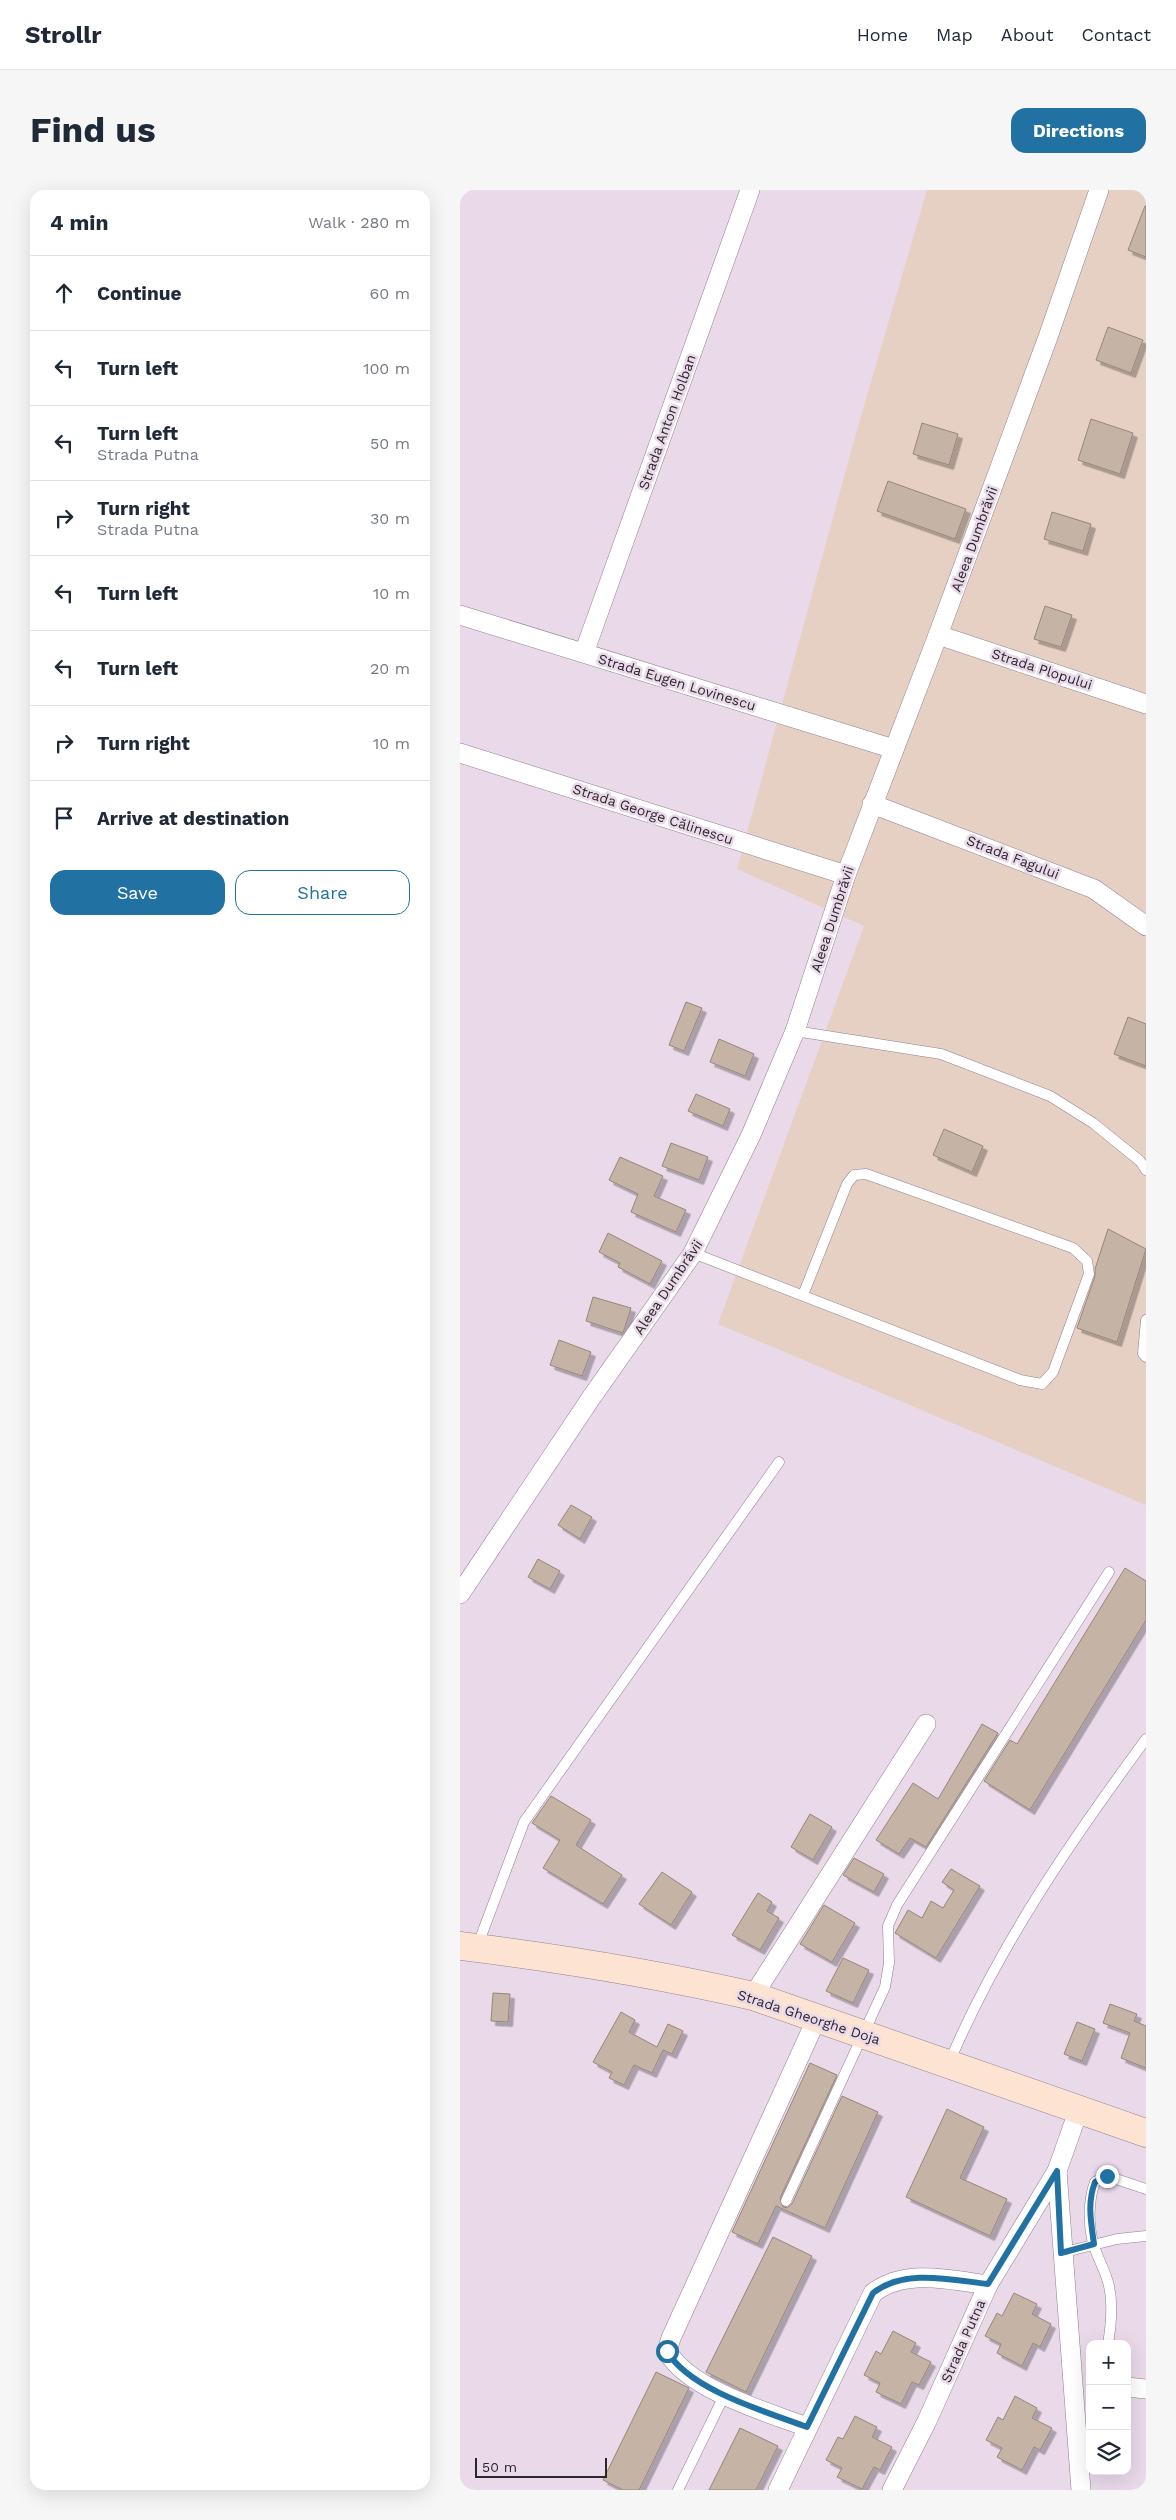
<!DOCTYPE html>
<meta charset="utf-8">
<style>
body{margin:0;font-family:"Work Sans",sans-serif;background:#f6f6f7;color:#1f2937}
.controls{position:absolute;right:15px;bottom:15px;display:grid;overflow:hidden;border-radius:10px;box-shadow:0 5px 20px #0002}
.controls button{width:45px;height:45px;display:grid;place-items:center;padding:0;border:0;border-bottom:1px solid #e0e1e3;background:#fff;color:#1f2937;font:25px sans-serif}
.scale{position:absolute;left:15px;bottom:12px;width:132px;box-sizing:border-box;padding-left:5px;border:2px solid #2c262d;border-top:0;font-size:14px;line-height:18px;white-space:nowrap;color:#2c262d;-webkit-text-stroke:4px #e9d9e9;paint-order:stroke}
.stop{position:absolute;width:15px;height:15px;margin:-11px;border:4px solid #2172a3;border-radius:50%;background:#fff}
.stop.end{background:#2172a3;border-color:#fff;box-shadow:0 1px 5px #0008}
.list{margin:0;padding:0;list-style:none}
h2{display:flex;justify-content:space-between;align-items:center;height:65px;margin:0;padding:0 20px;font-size:21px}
h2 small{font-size:16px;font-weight:400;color:#747a83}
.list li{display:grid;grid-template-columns:32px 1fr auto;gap:15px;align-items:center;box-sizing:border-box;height:75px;padding:0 20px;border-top:1px solid #e0e1e3}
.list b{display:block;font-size:19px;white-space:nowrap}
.list p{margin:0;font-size:16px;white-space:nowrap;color:#747a83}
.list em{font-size:16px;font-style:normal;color:#747a83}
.actions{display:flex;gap:10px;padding:15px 20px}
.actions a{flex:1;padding:11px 0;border:1px solid #2172a3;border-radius:15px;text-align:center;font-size:18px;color:#2172a3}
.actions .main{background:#2172a3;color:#fff}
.icon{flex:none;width:28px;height:28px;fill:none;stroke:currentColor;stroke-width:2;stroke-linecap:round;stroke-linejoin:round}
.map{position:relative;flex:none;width:686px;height:2300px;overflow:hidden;border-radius:15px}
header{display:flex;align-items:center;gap:30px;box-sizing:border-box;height:70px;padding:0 25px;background:#fff;border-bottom:1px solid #e0e1e3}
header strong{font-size:24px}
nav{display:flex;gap:28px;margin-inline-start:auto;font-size:18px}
.intro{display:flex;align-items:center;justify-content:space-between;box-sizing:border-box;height:120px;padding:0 30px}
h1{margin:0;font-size:35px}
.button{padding:12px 22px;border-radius:15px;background:#2172a3;color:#fff;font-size:18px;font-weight:700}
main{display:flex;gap:30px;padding:0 30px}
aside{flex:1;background:#fff;border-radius:15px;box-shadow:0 5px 20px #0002}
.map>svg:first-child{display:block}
.industrial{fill:#e6d0c3}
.building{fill:#c5b3a6;stroke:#978579;filter:url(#shadow)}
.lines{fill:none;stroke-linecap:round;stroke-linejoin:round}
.service-casing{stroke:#8f8190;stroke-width:11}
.minor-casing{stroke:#8f8190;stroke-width:20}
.secondary-casing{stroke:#8f8190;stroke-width:29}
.service{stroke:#fff;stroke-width:10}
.minor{stroke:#fff;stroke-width:19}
.secondary{stroke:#fde4d2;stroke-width:28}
.route{stroke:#2172a3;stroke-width:6}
.labels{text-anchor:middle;stroke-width:5;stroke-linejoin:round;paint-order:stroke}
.street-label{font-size:14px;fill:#2c262d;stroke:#e9d9e9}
</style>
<header>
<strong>Strollr</strong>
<nav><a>Home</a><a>Map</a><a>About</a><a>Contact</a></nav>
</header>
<div class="intro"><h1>Find us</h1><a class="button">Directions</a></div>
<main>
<aside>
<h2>4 min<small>Walk · 280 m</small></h2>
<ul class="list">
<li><svg class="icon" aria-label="ahead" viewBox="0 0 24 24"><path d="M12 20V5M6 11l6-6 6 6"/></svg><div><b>Continue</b></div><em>60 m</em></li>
<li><svg class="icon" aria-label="left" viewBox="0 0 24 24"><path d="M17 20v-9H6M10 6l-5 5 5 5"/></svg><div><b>Turn left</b></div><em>100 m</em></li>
<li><svg class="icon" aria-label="left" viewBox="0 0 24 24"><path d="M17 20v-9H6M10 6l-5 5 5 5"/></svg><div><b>Turn left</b><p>Strada Putna</p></div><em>50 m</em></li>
<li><svg class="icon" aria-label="right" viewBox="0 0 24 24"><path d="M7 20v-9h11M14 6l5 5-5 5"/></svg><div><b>Turn right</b><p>Strada Putna</p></div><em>30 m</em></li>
<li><svg class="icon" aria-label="left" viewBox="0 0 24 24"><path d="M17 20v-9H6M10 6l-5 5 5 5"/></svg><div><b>Turn left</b></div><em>10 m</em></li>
<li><svg class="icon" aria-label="left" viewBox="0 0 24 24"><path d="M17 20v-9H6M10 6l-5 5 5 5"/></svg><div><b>Turn left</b></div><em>20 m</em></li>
<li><svg class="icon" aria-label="right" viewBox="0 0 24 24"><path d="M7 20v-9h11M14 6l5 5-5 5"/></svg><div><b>Turn right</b></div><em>10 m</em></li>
<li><svg class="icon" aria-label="arrive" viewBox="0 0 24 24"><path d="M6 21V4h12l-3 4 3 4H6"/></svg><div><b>Arrive at destination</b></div></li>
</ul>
<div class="actions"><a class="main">Save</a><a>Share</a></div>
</aside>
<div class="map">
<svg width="686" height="2300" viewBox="0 0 686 2300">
<defs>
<filter id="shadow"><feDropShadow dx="4.5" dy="4.5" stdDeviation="0" flood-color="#0004"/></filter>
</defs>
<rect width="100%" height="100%" fill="#e9d9e9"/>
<!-- industrial -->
<path class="industrial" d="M467 0H686V1315L258 1134 404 736 277 679 393 254Z"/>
<!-- building -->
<g class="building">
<path d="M685 16H686V67L668 60Z"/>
<path d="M648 137 683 150 671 183 636 170Z"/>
<path d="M631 229 673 243 660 284 618 270Z"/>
<path d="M462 233 498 244 489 275 453 264Z"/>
<path d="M428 291 506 319 495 349 417 321Z"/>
<path d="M592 322 631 334 623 361 584 349Z"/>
<path d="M585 416 612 425 601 457 574 449Z"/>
<path d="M226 812 242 818 224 861 209 855Z"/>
<path d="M668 827 686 834V876L654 864Z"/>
<path d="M259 849 294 864 285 886 250 872Z"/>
<path d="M236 904 270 919 263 936 228 921Z"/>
<path d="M484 939 523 956 512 982 473 965Z"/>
<path d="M211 953 248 967 239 990 202 976Z"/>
<path d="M160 967 203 986 194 1006 226 1020 216 1042 171 1022 178 1004 149 990Z"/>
<path d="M648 1039 686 1059 657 1152 617 1138 635 1086V1079Z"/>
<path d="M148 1043 202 1071 190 1094 158 1077 160 1073 139 1062Z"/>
<path d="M133 1107 171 1118 163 1143 126 1131Z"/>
<path d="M99 1150 131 1162 122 1186 90 1175Z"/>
<path d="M111 1315 132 1327 120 1349 98 1335Z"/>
<path d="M78 1369 100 1381 90 1399 68 1387Z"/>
<path d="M665 1378 686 1391V1430L570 1620 524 1591 550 1550 557 1554Z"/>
<path d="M522 1534 538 1543 466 1657 450 1648 439 1664 416 1650 453 1593 478 1609Z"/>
<path d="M91 1606 131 1630 116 1655 162 1685 143 1714 83 1678 100 1650 72 1633Z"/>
<path d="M350 1624 372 1637 353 1670 331 1657Z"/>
<path d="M394 1668 424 1684 414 1702 383 1685Z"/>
<path d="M491 1679 520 1696 476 1768 435 1743 448 1720 462 1728 471 1711 483 1718 494 1700 482 1692Z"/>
<path d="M202 1682 232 1702 211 1735 179 1714Z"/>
<path d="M298 1703 312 1712 307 1721 319 1728 300 1760 272 1745Z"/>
<path d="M364 1715 395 1733 372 1772 340 1754Z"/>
<path d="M383 1768 409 1780 393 1813 366 1801Z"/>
<path d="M33 1803 50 1804 48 1832 31 1831Z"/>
<path d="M650 1814 677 1824 674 1831 686 1836V1878L661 1868 670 1843 643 1833Z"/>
<path d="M161 1822 175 1830 169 1842 197 1857 208 1834 223 1841 212 1864 203 1860 192 1883 174 1875 164 1895 149 1888 152 1882 133 1872Z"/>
<path d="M617 1832 635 1839 622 1871 604 1864Z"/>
<path d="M350 1873 377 1885 320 2008 323 2017 327 2018 332 2014 382 1906 418 1922 365 2038 316 2016 298 2054 272 2042Z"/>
<path d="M487 1919 524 1937 500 1988 547 2009 530 2046 446 2007Z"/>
<path d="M313 2047 352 2066 286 2202 246 2182Z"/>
<path d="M554 2103 577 2114 572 2124 591 2134 580 2157 573 2153 562 2176 537 2163 541 2154 525 2146 537 2123 542 2126Z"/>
<path d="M433 2141 456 2153 451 2162 471 2172 459 2195 452 2192 441 2214 416 2202 420 2193 404 2185 416 2161 421 2164Z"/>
<path d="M196 2182 229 2198 179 2300H163L143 2290Z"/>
<path d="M555 2206 577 2218 572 2228 592 2238 580 2260 574 2257 562 2280 537 2267 542 2258 526 2250 538 2227 543 2230Z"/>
<path d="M395 2226 417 2237 412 2247 432 2257 420 2280 414 2277 402 2299 377 2287 382 2278 366 2270 378 2247 383 2249Z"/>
<path d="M280 2238 318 2256 296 2300H249Z"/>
</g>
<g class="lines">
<defs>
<g id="service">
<path d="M335 841 481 864 590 906 633 933 680 971 686 980"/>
<path d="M233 1063 560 1190 582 1194 593 1182 629 1084 627 1071 613 1058 406 984 394 985 387 994 343 1105"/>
<path d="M686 1130 683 1164 686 1167"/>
<path d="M17 1757 64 1632 319 1272"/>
<path d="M489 1873C539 1755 611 1651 686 1549"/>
<path d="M326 2011 425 1797 429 1773 428 1736 437 1715 649 1382"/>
<path d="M601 2063 657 2049 686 2046"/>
<path d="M648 2154C651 2136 653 2114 649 2096 646 2082 638 2069 634 2056 628 2036 628 2011 635 1992L647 1986 686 1999"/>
<path d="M218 2300 264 2206"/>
</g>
<g id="minor">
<path d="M0 425 434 559"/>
<path d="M478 445 686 514"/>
<path d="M124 463 290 0"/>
<path d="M0 563 386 685"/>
<path d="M412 614 634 699 686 736"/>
<path d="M0 1404 131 1208 233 1063 291 945 335 841 386 685 478 445 588 147 639 0"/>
<path d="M293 1806 466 1534"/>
<path d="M597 1981 621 2300"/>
<path d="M667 2197 686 2199"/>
<path d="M347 2237C307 2222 229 2200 207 2161L211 2148 357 1828"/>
<path d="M318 2300 413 2103C445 2078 491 2090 528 2095"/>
<path d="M432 2300 467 2231 528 2095 597 1981 619 1919"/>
</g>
<path id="secondary" d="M0 1756C99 1768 196 1784 293 1806L686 1943"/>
</defs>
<!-- service casing -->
<use href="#service" class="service-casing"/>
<!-- minor casing -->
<use href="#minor" class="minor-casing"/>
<!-- secondary casing -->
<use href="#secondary" class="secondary-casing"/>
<!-- service -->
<use href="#service" class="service"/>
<!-- minor -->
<use href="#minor" class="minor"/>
<!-- secondary -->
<use href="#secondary" class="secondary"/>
</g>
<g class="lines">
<!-- route -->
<path class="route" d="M207 2161C229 2200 307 2222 347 2237L413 2103C445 2078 491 2090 528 2094L597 1981 601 2063 634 2054C631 2032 627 2013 635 1992L647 1986"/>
</g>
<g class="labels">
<!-- street labels -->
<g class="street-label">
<text transform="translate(207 232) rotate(-70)" y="5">Strada Anton Holban</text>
<text transform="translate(514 349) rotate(-70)" y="5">Aleea Dumbrăvii</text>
<text transform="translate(582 479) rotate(18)" y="5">Strada Plopului</text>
<text transform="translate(217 492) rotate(17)" y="5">Strada Eugen Lovinescu</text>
<text transform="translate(193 624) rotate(18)" y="5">Strada George Călinescu</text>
<text transform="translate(553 667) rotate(21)" y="5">Strada Fagului</text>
<text transform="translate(372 729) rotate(-72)" y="5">Aleea Dumbrăvii</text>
<text transform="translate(208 1097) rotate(-56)" y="5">Aleea Dumbrăvii</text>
<text transform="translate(349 1827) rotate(18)" y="5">Strada Gheorghe Doja</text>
<text transform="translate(503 2151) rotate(-66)" y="5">Strada Putna</text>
</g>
</g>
</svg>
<div class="controls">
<button>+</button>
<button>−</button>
<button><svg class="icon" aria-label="layers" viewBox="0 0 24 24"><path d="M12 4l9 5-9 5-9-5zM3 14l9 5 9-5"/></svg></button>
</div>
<div class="scale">50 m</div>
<div class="stop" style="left:207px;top:2161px"></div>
<div class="stop end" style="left:647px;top:1986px"></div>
</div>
</main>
